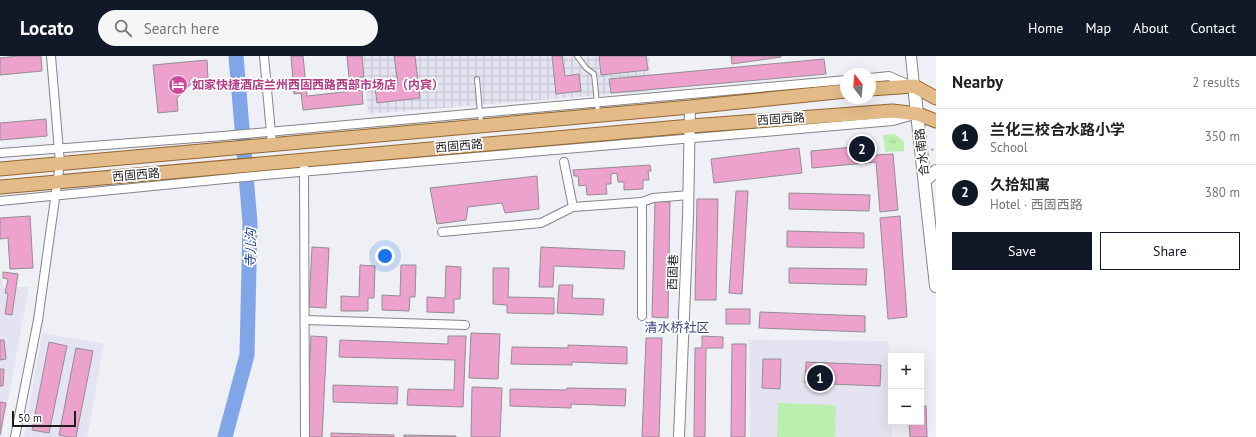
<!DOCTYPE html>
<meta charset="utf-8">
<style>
body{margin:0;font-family:"PT Sans","Noto Sans SC",sans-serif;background:#f6f6f6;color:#222}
.controls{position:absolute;right:12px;bottom:12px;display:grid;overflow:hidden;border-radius:0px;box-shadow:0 4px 16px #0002}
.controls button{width:36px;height:36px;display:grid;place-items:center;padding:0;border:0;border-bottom:1px solid #e0e0e0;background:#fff;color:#222;font:20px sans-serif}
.compass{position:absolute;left:840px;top:12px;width:36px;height:36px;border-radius:50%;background:#fff;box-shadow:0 4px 16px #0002;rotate:344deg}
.scale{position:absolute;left:12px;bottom:10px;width:64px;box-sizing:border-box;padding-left:4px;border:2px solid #1c1c1e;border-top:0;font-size:11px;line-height:14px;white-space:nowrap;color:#1c1c1e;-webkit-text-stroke:3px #fff;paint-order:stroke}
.you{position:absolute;left:385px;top:200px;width:14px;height:14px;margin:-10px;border:3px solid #fff;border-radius:50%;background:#1a73e8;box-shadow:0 0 0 6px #1a73e833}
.badge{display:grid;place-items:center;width:26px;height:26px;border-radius:50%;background:#111827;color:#fff;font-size:13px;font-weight:700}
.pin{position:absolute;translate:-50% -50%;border:2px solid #fff;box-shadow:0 1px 4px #0006}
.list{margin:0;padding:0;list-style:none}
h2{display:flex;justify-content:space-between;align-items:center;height:52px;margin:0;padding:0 16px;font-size:17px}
h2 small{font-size:13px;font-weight:400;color:#767676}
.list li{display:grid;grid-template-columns:26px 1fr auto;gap:12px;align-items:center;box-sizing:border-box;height:56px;padding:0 16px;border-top:1px solid #e0e0e0}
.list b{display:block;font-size:15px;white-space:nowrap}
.list p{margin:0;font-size:13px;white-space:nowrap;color:#767676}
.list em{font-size:13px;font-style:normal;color:#767676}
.actions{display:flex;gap:8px;padding:12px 16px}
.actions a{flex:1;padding:9px 0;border:1px solid #111827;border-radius:0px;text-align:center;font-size:14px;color:#111827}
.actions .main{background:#111827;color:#fff}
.icon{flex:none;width:22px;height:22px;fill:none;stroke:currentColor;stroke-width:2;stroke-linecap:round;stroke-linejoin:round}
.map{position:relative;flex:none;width:936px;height:381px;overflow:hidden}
header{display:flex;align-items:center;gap:24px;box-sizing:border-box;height:56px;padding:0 20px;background:#111827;color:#fff}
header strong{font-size:19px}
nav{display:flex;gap:22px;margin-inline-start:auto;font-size:14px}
.search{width:280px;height:36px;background:#f6f6f6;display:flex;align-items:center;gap:10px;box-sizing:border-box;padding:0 14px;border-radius:22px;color:#767676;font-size:15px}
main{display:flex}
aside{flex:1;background:#fff}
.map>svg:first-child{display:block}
.built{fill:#e4e3f1}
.industrial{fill:url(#industrial-grid)}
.park{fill:url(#park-tufts)}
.garden{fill:#bbeeaf}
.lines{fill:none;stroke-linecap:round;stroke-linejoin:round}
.river{stroke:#80a6e7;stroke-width:15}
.building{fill:#eda2ce;stroke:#938d90}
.service-casing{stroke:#85858b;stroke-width:6}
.minor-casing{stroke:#85858b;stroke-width:10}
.tertiary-casing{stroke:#85858b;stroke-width:12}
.secondary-casing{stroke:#85858b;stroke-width:14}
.primary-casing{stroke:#926630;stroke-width:15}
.path{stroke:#a0a0a5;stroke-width:1.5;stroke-dasharray:3 3;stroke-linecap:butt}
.service{stroke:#fff;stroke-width:4}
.minor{stroke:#fff;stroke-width:8}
.tertiary{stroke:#fff;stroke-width:10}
.secondary{stroke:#fff;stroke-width:12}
.primary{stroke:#e3bb88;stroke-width:13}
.labels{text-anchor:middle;stroke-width:3.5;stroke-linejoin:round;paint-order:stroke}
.hotel-label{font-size:12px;font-weight:bold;fill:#b23c85;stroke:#fff;text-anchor:start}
.street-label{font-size:12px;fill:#1c1c1e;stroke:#fff}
.water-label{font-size:13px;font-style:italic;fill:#17438f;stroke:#fff}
.neighbourhood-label{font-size:13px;fill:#3a4782;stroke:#fff}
</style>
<header>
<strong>Locato</strong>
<div class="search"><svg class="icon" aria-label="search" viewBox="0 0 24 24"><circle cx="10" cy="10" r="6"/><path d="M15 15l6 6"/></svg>Search here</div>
<nav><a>Home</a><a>Map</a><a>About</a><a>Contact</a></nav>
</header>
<main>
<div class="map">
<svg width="936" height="381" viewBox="0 0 936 381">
<defs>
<pattern id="industrial-grid" width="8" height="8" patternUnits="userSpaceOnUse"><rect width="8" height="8" fill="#e4e3f1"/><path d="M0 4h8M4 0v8" fill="none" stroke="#c3c2ce"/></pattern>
<pattern id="park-tufts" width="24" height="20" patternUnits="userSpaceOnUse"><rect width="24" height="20" fill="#bbeeaf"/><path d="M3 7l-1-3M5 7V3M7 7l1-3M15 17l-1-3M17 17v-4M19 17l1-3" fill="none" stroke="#a0cc96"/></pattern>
</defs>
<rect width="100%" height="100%" fill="#efeff6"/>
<!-- built -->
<g class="built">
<path d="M0 216 4 231H29L1 381H0Z"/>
<path d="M42 277 104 288 87 381H24Z"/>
<path d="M749 284 889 285 892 381H750Z"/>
</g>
<!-- industrial -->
<path class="industrial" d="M363 0H649L651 35 368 58Z"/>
<!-- park -->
<path class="park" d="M895 78 904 86V95L885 96 883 79Z"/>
<!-- garden -->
<path class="garden" d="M778 347 836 349 835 381H777Z"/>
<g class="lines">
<!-- river -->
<path class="river" d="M225 381 247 299 250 167 236 0"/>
</g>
<!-- building -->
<g class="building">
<path d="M17 0H41L42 15 0 19V2Z"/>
<path d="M291 0H303L307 40 362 34 363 48 303 54 301 37 294 38Z"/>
<path d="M347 0H362L364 21 349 22Z"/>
<path d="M394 0H415L420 42 377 47 375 31 398 28Z"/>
<path d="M552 0H562L565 20 579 18 581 35 556 38Z"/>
<path d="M599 0H646L648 14 601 19Z"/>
<path d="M731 0H781V1L732 8Z"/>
<path d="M824 3 826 18 611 37 609 23Z"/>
<path d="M207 4 208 22 196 23 177 42 178 55 158 57 153 9Z"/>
<path d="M46 63 47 80 0 84V67Z"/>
<path d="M874 89 875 99 893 98 898 154 880 156 876 106 812 112 811 95Z"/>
<path d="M799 92 802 117 714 127 711 103Z"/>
<path d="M650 109 651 115H648L649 124H643V133L624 134V126H618L617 117 611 118V128H606L607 138 587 139 586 129 579 130 578 120H574L573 114Z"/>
<path d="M537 120 539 153 505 157 502 147 468 151 466 164 437 168 430 132Z"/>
<path d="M736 135H748L742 238 729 237Z"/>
<path d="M789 137 870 139 869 155 789 153Z"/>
<path d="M697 143H718L716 244H695Z"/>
<path d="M655 145 670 146 668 262 652 261Z"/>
<path d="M30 160 33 212 10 213 8 182 0 183V162Z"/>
<path d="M900 160 907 261 888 263 880 162Z"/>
<path d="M787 175 864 177V192L787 191Z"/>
<path d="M312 191 329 192 326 252 309 251Z"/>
<path d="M541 191 625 195 624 213 554 210 553 231H539Z"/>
<path d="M360 209 375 210 374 242H368V255H341V240L359 241Z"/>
<path d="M401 209H416L415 241H410L409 255 382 254V239L400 240Z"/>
<path d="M446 210 461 211 460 243H454V257L427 256V241L445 242Z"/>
<path d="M493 212H509L508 241 554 242V258L507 257V249L493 248Z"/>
<path d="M789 212 867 213 866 229 789 227Z"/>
<path d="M3 216 18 218 12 259 5 258 8 238 5 237 8 223 3 222Z"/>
<path d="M559 229H573L572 242 604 243 603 259 557 257Z"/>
<rect x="726" y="253" width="24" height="15"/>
<path d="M760 256 865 260V276L759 272Z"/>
<path d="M471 277 500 278 498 323 469 322Z"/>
<path d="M311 280 327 281 322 381H306Z"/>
<path d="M448 280H466L463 351 407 349 408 333 454 334 455 304 339 301 340 284 448 288Z"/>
<path d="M702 280 723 281V292H706L705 381H694L695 292H702Z"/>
<path d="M646 282H662L659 381H642Z"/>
<path d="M0 284H4L6 303 0 304Z"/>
<path d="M49 286 67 290 49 377 32 374Z"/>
<path d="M732 288H746L745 381H731Z"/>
<path d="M568 289 627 291V308L572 306V309L511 308 512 291 568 292Z"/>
<path d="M76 292 93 295 76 381H68L59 379Z"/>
<path d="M763 303H781L780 333 762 332Z"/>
<path d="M806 306 881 309 880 330 805 327Z"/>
<path d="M0 313H4L3 330H0Z"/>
<path d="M333 329 398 331 397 348 333 346Z"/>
<path d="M472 331 502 332 500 381H471Z"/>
<path d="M567 332 626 333 625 350 571 348V352L510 350V333L567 334Z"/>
<path d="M0 346 6 347 0 379Z"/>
<path d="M921 350H926L927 381H910L909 366H921Z"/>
<path d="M331 377 394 379V381H331Z"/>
<path d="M404 379 456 380V381H404Z"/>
</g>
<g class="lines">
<defs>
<g id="service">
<path d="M577 0 586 12 594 18 598 57"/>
<path d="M477 23 481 67"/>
</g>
<g id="minor">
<path d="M264 0 272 88"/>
<path d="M870 22 889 20 910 29"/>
<path d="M0 97 223 80 846 24"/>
<path d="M304 111 305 381"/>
<path d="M0 145 265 119 893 65 911 60"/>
<path d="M642 146 653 142 689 139"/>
<path d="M573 151 642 146V260"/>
<path d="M442 176 541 167 573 151 564 106"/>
<path d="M305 264 465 269"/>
<path d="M15 381 38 264 60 107 51 0"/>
</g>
<g id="tertiary">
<path d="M911 0 914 30"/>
<path d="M679 381 688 162 690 51"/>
</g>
<g id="secondary">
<path d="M914 30 936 230"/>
<path d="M925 124 936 115"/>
</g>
<g id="primary">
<path d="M870 33 914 30 936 42"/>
<path d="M0 113 690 51 846 35"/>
<path d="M0 131 691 70 892 55 918 58 936 65"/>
</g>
</defs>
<!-- service casing -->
<use href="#service" class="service-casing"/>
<!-- minor casing -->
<use href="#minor" class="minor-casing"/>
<!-- tertiary casing -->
<use href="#tertiary" class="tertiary-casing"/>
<!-- secondary casing -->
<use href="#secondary" class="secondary-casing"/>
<!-- primary casing -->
<use href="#primary" class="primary-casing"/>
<!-- path -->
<path class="path" d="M931 93 936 95"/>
<!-- service -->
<use href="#service" class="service"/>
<!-- minor -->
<use href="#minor" class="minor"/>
<!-- tertiary -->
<use href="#tertiary" class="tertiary"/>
<!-- secondary -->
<use href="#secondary" class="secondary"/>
<!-- primary -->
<use href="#primary" class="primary"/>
</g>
<!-- icons -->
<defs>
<symbol id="hotel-disc" viewBox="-11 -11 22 22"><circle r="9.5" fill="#d1479c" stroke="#fff"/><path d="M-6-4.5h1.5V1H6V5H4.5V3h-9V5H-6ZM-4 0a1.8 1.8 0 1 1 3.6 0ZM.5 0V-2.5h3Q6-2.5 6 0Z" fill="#fff"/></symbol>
</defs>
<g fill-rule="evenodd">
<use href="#hotel-disc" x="167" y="18" width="22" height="22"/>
</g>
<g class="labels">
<!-- hotel labels -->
<g class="hotel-label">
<text x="192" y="33">如家快捷酒店兰州西固西路西部市场店（内宾）</text>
</g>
<!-- street labels -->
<g class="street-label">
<text transform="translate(781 63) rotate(-4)" y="4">西固西路</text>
<text transform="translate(459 90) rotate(-5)" y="4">西固西路</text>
<text transform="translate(922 96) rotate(-96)" y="4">合水南路</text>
<text transform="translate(136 119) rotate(-5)" y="4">西固西路</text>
<text transform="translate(673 216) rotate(-88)" y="4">西固巷</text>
</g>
<!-- water labels -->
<g class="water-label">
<text transform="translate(250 192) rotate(-89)" y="5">寺儿沟</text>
</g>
<!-- neighbourhood labels -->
<g class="neighbourhood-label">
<text x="677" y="276">清水桥社区</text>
</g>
</g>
</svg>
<div class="controls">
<button>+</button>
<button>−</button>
</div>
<svg class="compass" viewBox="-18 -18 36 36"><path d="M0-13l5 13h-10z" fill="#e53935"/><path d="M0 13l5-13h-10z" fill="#767676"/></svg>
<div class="scale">50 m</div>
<div class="you"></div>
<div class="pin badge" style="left:820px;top:322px">1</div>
<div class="pin badge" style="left:862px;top:93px">2</div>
</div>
<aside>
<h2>Nearby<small>2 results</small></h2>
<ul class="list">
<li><span class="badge">1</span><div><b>兰化三校合水路小学</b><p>School</p></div><em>350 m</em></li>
<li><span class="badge">2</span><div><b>久拾知寓</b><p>Hotel · 西固西路</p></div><em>380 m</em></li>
</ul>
<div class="actions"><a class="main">Save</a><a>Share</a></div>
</aside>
</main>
